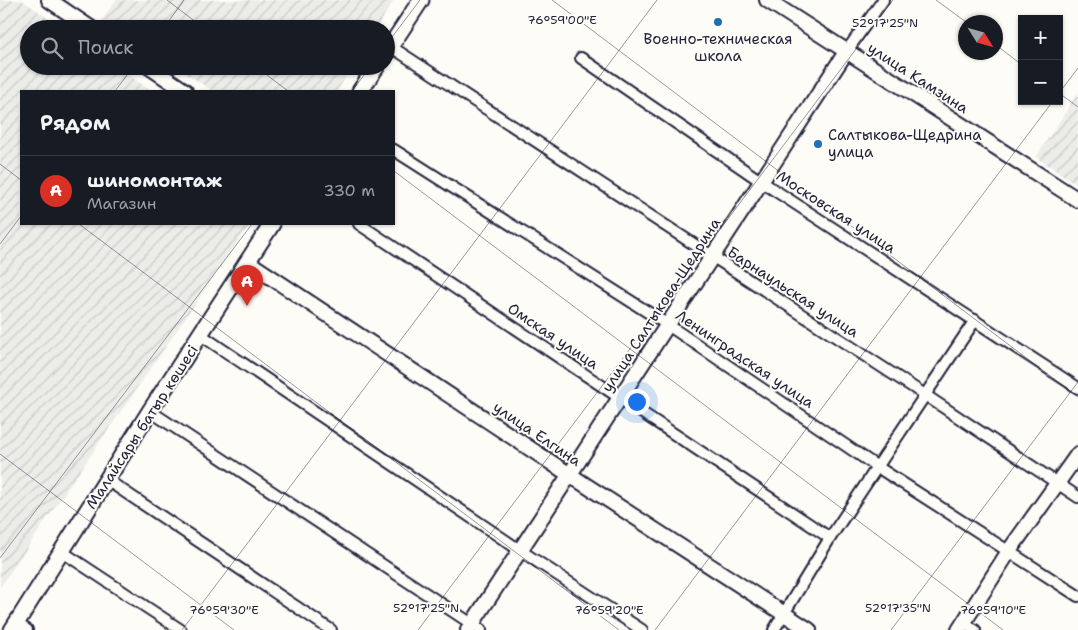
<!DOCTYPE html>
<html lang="ru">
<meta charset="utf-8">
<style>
body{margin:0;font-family:"Shantell Sans",sans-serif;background:#242831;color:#f1f3f6}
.controls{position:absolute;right:15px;top:15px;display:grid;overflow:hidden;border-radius:0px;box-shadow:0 1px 4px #0004}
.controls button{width:45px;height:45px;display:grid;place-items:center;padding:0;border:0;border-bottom:1px solid #363941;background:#171b24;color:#f1f3f6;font:25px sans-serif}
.compass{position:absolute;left:958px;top:15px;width:45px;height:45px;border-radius:50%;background:#171b24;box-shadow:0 1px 4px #0004;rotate:127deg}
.you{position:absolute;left:636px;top:401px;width:18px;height:18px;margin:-12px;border:4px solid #fff;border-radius:50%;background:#1a73e8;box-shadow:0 0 0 8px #1a73e833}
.badge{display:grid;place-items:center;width:32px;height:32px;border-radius:50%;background:#d93025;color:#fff;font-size:16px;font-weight:700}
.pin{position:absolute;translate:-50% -41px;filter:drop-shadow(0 1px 2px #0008)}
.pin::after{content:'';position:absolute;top:26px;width:18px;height:15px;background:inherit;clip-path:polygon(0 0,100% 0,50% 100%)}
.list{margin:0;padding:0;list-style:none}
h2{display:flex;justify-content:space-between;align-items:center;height:65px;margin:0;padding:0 20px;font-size:21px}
h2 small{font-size:16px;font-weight:400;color:#9ea1a6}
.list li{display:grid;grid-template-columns:32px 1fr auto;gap:15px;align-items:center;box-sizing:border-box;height:70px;padding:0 20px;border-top:1px solid #363941}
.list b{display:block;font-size:19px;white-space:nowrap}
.list p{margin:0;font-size:16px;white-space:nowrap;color:#9ea1a6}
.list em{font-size:16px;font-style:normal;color:#9ea1a6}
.icon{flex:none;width:28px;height:28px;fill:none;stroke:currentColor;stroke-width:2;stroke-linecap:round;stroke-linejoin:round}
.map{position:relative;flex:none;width:1078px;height:630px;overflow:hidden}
.search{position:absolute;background:#171b24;box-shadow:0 1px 4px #0004;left:20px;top:20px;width:375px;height:55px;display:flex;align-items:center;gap:12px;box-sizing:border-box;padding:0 18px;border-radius:28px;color:#9ea1a6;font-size:19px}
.panel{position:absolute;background:#171b24;box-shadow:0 1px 4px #0004;left:20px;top:90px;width:375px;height:135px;border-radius:0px}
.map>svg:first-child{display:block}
.industrial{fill:url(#industrial-furrows)}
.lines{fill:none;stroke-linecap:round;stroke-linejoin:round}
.street-casing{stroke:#22223b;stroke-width:14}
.secondary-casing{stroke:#22223b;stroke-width:18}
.primary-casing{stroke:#22223b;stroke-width:19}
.street{stroke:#fdfcf7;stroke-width:10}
.secondary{stroke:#fdfcf7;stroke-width:14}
.primary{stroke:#fdfcf7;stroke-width:15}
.ticks{fill:none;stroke:#22223b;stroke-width:1;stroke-opacity:0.45}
.poi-dot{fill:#1f6fb2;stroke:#fdfcf7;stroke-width:2}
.labels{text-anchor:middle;stroke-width:4;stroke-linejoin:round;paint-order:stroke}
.poi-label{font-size:15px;fill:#22223b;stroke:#fdfcf7}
.street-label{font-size:15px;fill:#22223b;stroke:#fdfcf7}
.ticks-label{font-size:12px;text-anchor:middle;fill:#22223b;stroke:#fdfcf7;stroke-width:4;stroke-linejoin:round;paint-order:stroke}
</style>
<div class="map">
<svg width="1078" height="630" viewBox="0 0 1078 630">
<defs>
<pattern id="industrial-furrows" width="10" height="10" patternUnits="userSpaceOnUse" patternTransform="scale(1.25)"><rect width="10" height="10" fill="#ecece9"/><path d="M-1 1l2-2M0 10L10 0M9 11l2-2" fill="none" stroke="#cacac9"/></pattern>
</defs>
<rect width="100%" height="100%" fill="#fdfcf7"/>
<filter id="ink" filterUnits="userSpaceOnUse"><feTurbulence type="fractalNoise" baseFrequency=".02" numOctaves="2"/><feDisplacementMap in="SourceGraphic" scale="10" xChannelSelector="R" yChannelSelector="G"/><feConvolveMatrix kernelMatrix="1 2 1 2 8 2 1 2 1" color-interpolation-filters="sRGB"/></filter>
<g filter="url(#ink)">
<!-- industrial -->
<g class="industrial">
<path d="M0 0H22L63 29H29V66H116L151 91H21V224H250L0 587Z"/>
<path d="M116 0H394L376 29H116L102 20Z"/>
<path d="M174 66H353L337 91H213Z"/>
<path d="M1078 93V185L1036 157Z"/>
</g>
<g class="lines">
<defs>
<g id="street">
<path d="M390 46 925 395 1078 497"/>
<path d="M846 52 883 0"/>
<path d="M581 58 762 182 1078 388"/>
<path d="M394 150 668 325 879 468 1078 596"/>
<path d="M359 224 830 538"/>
<path d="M201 335 521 551 642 630"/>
<path d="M150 411 481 630"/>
<path d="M107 480 331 630"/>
<path d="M61 551 181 630"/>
<path d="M16 623 27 630"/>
<path d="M963 623 975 630"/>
<path d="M774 630 830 538 975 320"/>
</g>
<g id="secondary">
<path d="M49 0 92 29"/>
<path d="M767 0 1078 200"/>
<path d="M148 66 185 91"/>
<path d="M248 262 570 475 809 630"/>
<path d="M468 630 846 52"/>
<path d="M959 630 1009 551 1078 454"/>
</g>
<g id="primary">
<path d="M386 53 421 0"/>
<path d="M360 91 377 66"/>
<path d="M12 630 150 411 272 224"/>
</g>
</defs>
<!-- street casing -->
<use href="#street" class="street-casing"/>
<!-- secondary casing -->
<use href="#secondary" class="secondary-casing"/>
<!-- primary casing -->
<use href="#primary" class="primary-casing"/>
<!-- street -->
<use href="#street" class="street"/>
<!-- secondary -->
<use href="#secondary" class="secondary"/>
<!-- primary -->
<use href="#primary" class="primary"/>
</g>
</g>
<!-- ticks -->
<path class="ticks" d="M167 0 205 29M552 0 1078 397M936 0 966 22M163 29 184 0M386 45 420 0M996 45 1022 65M255 66 288 91M115 91 134 66M352 91 371 66M1059 93 1078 107M1059 93 1078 68M0 164 21 180M394 171 1003 630M79 224 619 630M0 244 21 216M0 454 234 630M0 558 252 224M182 630 657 0M418 630 893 0M655 630 1053 101M891 630 1078 382"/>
<!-- markers -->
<g class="poi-dot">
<circle cx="718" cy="22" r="5"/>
<circle cx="818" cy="144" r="5"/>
</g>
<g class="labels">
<!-- poi labels -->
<g class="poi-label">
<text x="718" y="44">Военно-техническая<tspan x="718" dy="17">школа</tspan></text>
<text x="828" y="140" text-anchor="start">Салтыкова-Щедрина<tspan x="828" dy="17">улица</tspan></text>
</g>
<!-- street labels -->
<g class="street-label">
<text transform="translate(918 78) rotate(33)" y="5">улица Камзина</text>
<text transform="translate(836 212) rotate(33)" y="5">Московская улица</text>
<text transform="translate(793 292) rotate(33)" y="5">Барнаульская улица</text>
<text transform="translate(661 305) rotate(-57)" y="5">улица Салтыкова-Щедрина</text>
<text transform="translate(553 336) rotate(34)" y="5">Омская улица</text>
<text transform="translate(745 359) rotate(34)" y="5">Ленинградская улица</text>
<text transform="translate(142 427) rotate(-57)" y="5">Малайсары батыр көшесі</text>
<text transform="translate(537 434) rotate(34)" y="5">улица Елгина</text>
</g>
</g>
<g class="ticks-label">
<text x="562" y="24">76°59'00"E</text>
<text x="885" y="27">52°17'25"N</text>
<text x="426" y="612">52°17'25"N</text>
<text x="898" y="612">52°17'35"N</text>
<text x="224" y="614">76°59'30"E</text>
<text x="609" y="614">76°59'20"E</text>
<text x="993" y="614">76°59'10"E</text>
</g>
</svg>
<div class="controls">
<button>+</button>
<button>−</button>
</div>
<svg class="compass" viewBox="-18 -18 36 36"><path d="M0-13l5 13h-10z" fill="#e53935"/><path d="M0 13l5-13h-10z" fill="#9ea1a6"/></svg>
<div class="you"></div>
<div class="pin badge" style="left:247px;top:306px">A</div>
<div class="search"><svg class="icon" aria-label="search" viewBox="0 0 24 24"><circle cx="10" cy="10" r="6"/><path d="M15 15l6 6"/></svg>Поиск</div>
<section class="panel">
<h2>Рядом<small></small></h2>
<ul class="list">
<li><span class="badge">A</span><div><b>шиномонтаж</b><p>Магазин</p></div><em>330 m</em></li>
</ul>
</section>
</div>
